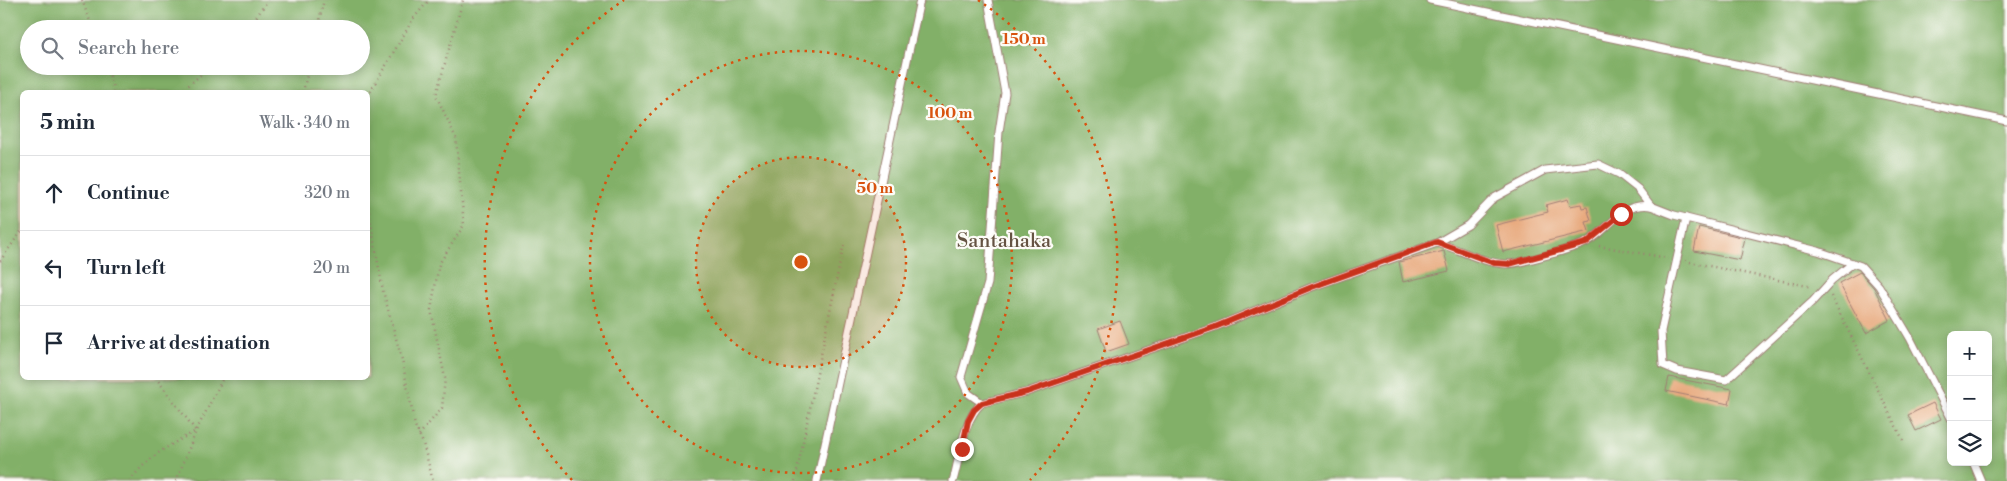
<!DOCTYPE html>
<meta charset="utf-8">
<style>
body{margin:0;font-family:"Libre Bodoni",serif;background:#f6f6f7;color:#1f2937}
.controls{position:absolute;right:15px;bottom:15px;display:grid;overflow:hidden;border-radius:8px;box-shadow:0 2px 8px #0003}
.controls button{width:45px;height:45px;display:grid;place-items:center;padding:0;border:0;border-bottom:1px solid #e0e1e3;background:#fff;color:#1f2937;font:25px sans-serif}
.stop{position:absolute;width:15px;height:15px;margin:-11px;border:4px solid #c8321e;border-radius:50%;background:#fff}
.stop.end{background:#c8321e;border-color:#fff;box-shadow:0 1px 5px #0008}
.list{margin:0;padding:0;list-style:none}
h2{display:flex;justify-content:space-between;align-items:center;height:65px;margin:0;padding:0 20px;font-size:21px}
h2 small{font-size:16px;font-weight:400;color:#747a83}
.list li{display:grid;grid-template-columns:32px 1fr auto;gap:15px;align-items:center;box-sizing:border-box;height:75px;padding:0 20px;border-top:1px solid #e0e1e3}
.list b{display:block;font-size:19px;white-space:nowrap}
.list em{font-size:16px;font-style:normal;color:#747a83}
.icon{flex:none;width:28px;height:28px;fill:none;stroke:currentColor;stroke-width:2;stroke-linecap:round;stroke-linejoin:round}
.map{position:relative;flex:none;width:2007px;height:481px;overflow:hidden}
.search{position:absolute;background:#fff;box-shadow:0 2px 8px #0003;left:20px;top:20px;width:350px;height:55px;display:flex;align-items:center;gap:12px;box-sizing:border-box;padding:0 18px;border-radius:28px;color:#747a83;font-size:19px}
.panel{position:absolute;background:#fff;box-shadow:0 2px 8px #0003;left:20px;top:90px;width:350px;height:290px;border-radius:8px}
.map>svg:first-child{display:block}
.forest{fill:#82b068;stroke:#66684a;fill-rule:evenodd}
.building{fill:#e8aa7f}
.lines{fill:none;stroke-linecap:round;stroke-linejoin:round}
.lane-casing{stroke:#9e7d73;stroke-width:9}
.path{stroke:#9e7d73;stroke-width:2.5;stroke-dasharray:1 4;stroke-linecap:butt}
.lane{stroke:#fff;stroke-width:7}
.route{stroke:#c8321e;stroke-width:6}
.ring{fill:none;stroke:#d8530f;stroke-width:2.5;stroke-dasharray:2.5 5}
.labels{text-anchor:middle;stroke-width:4.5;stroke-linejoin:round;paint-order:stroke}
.park-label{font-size:20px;fill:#655342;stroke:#fdfcf7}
.centre{fill:#d8530f;stroke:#fdfcf7;stroke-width:2.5}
.ring-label{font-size:15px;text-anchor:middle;font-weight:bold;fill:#d8530f;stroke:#fdfcf7;stroke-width:4.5;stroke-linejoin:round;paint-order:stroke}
</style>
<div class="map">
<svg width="2007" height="481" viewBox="0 0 2007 481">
<rect width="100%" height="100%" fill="#fdfcf7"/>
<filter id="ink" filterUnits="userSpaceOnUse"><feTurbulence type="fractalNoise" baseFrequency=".02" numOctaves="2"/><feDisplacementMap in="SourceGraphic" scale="10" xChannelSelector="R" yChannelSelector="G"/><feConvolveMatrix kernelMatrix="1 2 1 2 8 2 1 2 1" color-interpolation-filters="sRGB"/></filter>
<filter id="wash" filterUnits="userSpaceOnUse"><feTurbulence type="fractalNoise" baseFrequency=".0096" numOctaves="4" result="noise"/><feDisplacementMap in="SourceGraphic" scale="20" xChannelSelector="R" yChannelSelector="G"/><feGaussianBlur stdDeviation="1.12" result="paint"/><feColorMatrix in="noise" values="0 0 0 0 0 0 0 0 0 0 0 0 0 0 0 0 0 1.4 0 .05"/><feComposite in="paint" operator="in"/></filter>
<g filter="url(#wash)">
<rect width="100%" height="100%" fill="#f3dbbb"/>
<!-- forest -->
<path class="forest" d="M0 0H2007V481H0ZM29 29H361V66H29ZM22 92H368V378H22ZM1951 335H1988V462H1951Z"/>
<g id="blocks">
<!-- building -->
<g class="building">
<path d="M1568 199 1570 206 1581 204 1582 208 1587 207 1591 221 1586 222 1589 231 1503 252 1496 225 1548 212 1546 205Z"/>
<path d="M1699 227 1745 238 1740 260 1694 251Z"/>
<path d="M1444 251 1449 271 1403 282 1399 262Z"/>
<path d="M1860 272 1874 288 1890 320 1866 333 1839 283Z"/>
<path d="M1120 321 1129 344 1106 352 1098 329Z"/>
<path d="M1669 377 1732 389 1729 404 1666 391Z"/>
<path d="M1933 403 1941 419 1916 431 1908 415Z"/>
</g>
</g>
</g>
<g filter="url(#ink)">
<use href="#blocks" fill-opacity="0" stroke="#9e7d73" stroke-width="1"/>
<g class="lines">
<defs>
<g id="lane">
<path d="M988 0 1005 93 999 132 988 283 961 377 968 393 982 403 1027 392 1215 327 1312 287 1437 243 1468 225 1494 198 1545 170 1598 164 1619 174 1638 189 1651 206 1674 215 1818 251 1861 266 1879 286 1910 338 1951 418"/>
<path d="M1430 0 2007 121"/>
<path d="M1686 218 1661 331 1663 365 1677 371 1726 380 1813 301 1832 280 1853 263"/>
<path d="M1437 243C1460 249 1482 263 1506 264 1519 264 1576 248 1587 242 1612 228 1620 202 1651 206"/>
<path d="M1973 462 1981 481"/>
<path d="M817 481 920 0"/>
<path d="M953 481C960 457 963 419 982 403"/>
</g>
</defs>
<!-- lane casing -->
<use href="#lane" class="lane-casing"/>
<!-- path -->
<g class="path">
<path d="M82 0 93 29"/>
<path d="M248 29 268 0"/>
<path d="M317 29 324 0"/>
<path d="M107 66 114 92"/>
<path d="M181 92 211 66"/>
<path d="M303 92 309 66"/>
<path d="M368 96 413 19 429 0"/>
<path d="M368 207 383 291 402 360 415 426 423 443 433 481"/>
<path d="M1599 246 1668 258"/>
<path d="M0 261 22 230"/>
<path d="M1685 261 1812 287"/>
<path d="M1831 296 1903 440"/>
<path d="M419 435 442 408 445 378 431 310 439 264 464 225 456 138 436 95 463 0"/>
<path d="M130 481C146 458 171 444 196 431L156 378"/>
<path d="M176 481 196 431 223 378"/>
<path d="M795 481 844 243"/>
</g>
<!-- lane -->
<use href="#lane" class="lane"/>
</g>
</g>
<g class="lines" filter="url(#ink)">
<!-- route -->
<path class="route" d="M962 449 968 421 974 410 982 403 1027 392 1215 327 1312 287 1437 242 1494 263 1509 264 1586 243 1621 214"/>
</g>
<!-- distance rings -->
<circle cx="801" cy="262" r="105" fill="#d8530f" fill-opacity=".12"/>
<g class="ring">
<circle cx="801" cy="262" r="105"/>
<circle cx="801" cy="262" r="211"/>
<path d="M572 480A316 316 0 0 1 624 0M978 0A316 316 0 0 1 1030 480"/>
</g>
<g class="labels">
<!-- park labels -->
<g class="park-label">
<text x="1004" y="247">Santahaka</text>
</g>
</g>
<circle cx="801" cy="262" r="8" class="centre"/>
<g class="ring-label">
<text x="1024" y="44">150 m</text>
<text x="950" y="118">100 m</text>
<text x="875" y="193">50 m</text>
</g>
</svg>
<div class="controls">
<button>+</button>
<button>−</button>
<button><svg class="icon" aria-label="layers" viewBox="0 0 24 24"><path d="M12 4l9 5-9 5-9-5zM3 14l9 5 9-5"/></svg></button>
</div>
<div class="stop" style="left:1621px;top:214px"></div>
<div class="stop end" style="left:962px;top:449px"></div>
<div class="search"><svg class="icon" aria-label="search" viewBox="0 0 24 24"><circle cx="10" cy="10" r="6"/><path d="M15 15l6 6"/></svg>Search here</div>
<section class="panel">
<h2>5 min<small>Walk · 340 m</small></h2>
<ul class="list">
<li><svg class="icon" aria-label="ahead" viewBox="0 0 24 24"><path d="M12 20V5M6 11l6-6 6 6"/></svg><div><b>Continue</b></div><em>320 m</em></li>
<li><svg class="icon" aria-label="left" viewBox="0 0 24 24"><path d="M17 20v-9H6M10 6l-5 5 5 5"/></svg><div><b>Turn left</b></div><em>20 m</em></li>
<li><svg class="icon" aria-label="arrive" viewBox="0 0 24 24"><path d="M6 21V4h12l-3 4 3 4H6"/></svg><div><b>Arrive at destination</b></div></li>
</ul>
</section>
</div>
